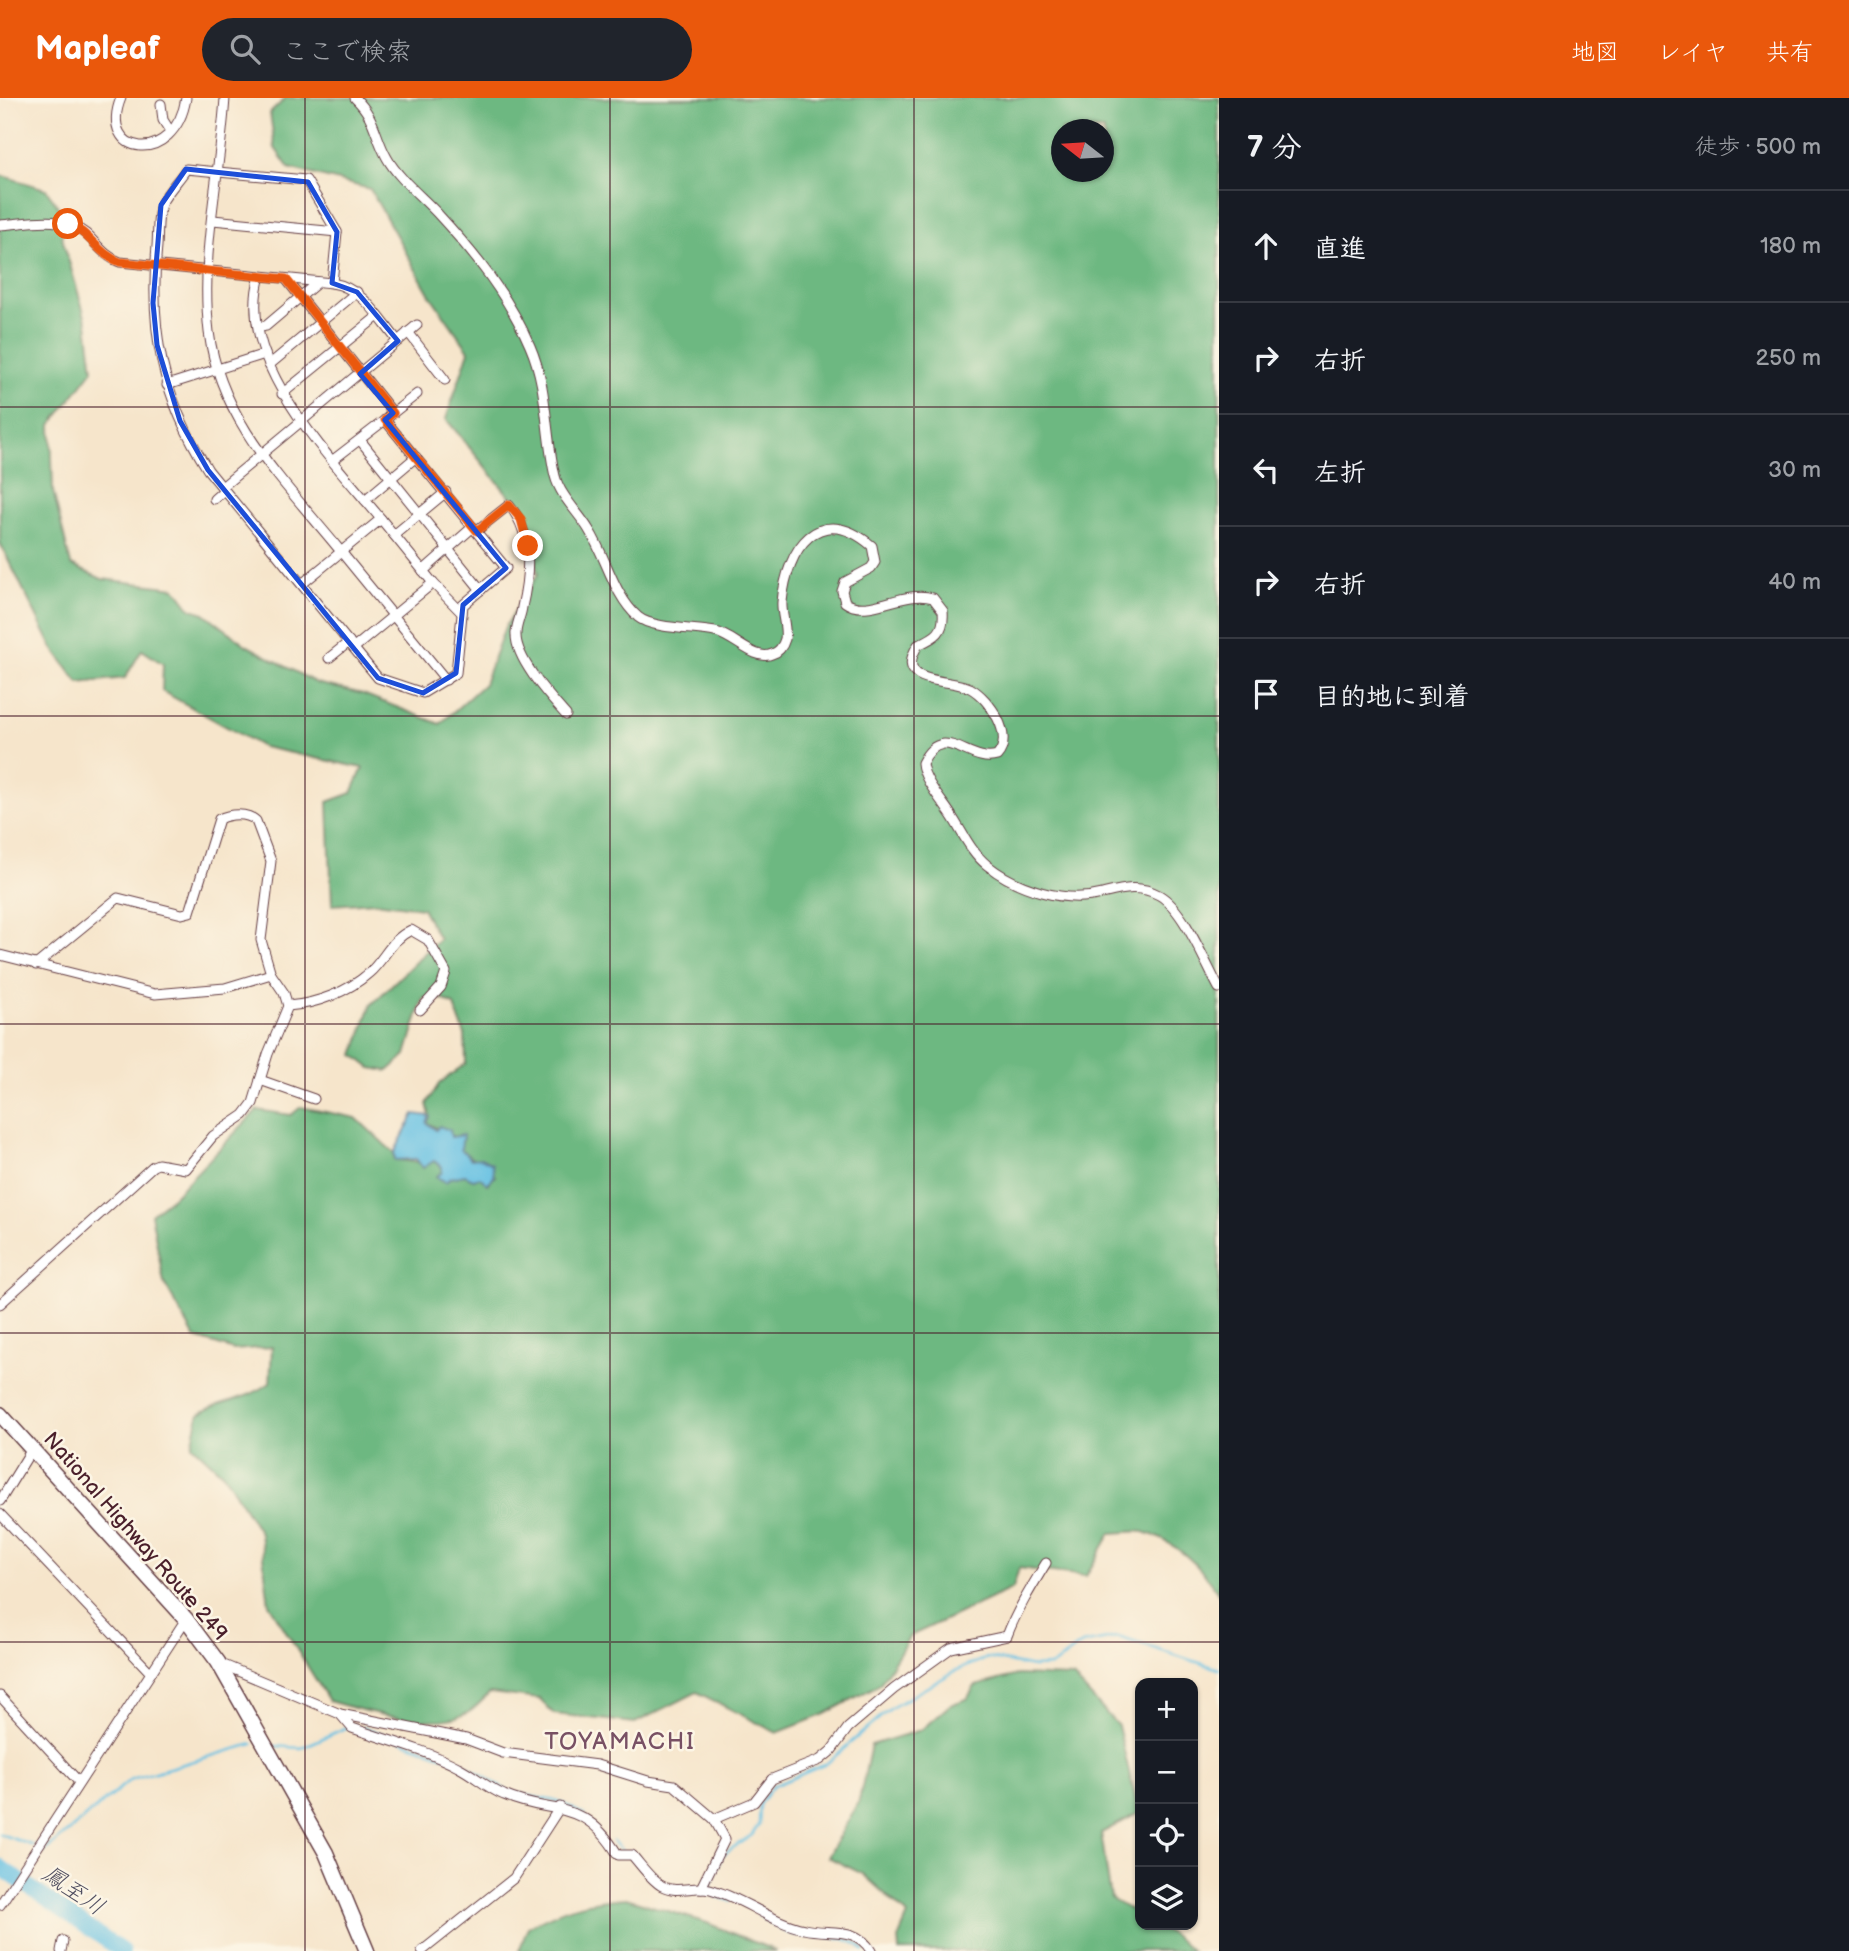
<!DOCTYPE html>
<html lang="ja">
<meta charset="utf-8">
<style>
body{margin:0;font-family:"Balsamiq Sans","Klee One",sans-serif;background:#20242c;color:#f1f3f6}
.controls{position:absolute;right:21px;bottom:21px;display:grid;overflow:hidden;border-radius:14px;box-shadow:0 2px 5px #0004}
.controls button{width:63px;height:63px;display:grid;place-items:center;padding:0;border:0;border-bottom:2px solid #363941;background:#171b24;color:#f1f3f6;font:35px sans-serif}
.compass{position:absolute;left:1051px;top:21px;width:63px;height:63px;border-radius:50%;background:#171b24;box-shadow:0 2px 5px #0004;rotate:287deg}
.stop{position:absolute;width:21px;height:21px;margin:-16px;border:5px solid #ea580c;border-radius:50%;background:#fff}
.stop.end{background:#ea580c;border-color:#fff;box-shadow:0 2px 7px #0008}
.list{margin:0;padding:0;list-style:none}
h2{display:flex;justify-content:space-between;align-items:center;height:91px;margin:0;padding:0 28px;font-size:30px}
h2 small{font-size:23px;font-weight:400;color:#9ea1a6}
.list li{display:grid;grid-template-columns:46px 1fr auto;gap:21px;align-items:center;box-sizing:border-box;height:112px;padding:0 28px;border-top:2px solid #363941}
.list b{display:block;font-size:26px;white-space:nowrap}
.list em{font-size:23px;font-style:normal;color:#9ea1a6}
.icon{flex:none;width:38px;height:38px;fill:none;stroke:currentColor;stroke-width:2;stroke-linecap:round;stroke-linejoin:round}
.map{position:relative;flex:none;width:1219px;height:1853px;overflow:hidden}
header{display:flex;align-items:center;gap:42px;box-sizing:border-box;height:98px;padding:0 35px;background:#ea580c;color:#fff}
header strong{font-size:33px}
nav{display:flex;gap:38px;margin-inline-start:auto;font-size:24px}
.search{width:490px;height:63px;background:#20242c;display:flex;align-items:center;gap:18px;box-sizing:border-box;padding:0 24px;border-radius:38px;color:#9ea1a6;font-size:26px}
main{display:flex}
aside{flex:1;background:#171b24}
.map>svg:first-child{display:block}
.forest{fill:#6db881;stroke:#5c6c56;stroke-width:2;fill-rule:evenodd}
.water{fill:#66c1e3;stroke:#587087;stroke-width:2}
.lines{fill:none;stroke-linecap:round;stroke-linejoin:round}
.stream{stroke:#66c1e3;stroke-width:2.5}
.river{stroke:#66c1e3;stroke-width:16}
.minor-casing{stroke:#643d43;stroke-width:11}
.highway-casing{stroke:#643d43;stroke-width:17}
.minor{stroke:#fff;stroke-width:9}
.highway{stroke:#fff;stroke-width:14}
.route{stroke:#ea580c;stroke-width:9}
.marked{fill:none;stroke:#1d4ed8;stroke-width:5;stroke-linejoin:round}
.grid{fill:none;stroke:#4a1f2b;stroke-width:2;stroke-opacity:0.55}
.labels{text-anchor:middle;stroke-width:5;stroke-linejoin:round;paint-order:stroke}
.street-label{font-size:21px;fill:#4a1f2b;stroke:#fcf5e5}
.water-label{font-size:23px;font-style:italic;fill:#525062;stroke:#fcf5e5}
.quarter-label{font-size:24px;letter-spacing:2px;fill:#785064;stroke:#fcf5e5}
</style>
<header>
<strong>Mapleaf</strong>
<div class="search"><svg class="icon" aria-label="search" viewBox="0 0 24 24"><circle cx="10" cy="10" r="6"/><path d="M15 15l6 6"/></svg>ここで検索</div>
<nav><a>地図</a><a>レイヤ</a><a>共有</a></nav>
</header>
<main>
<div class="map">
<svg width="1219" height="1853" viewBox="0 0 1219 1853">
<rect width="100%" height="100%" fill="#fcf5e5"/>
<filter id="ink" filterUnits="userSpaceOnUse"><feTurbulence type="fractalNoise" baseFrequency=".0143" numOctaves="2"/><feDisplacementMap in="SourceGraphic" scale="14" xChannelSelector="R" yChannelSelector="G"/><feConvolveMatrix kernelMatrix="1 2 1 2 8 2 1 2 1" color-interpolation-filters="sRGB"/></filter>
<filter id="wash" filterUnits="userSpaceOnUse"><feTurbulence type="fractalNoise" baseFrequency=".00686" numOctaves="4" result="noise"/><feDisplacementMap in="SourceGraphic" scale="28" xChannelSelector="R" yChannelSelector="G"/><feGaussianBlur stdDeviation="1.57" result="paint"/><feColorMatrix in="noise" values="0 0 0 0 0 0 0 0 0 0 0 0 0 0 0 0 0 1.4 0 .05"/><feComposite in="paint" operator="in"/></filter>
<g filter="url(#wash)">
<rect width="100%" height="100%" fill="#f6e5cb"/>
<!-- forest -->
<g class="forest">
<path d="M286 0H1219V1496C1202 1469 1175 1443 1144 1434 1135 1432 1121 1435 1111 1435L1086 1478 1019 1470 1013 1490 910 1538 880 1586 825 1616 777 1635 697 1594 635 1625 554 1616 539 1601 490 1595C483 1601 477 1609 469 1614 436 1634 364 1613 329 1603L269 1506 260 1435 224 1377 192 1347 199 1316C224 1300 245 1304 270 1285L272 1249 234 1252 195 1240 164 1185 151 1116 174 1098 257 1012 291 1017 301 1009 356 1020 394 1055 395 1062C407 1062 424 1067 434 1063L442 1069V1074L437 1078 465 1077 473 1081 480 1079 488 1086 495 1078C483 1066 470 1062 461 1051V1043L427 1025 430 1018 427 1006 439 986 466 965 465 937 454 907 443 901 423 900 406 957 388 973 371 970 354 957 371 907 439 841 422 810 375 804 332 807 328 704 352 695 363 670 263 649 162 593 163 566 142 552 125 580 79 585 52 549 0 445V77L46 91 59 110 63 143 87 225 93 272 51 327 53 393 71 467 102 481 175 490 191 511 204 515 246 547 316 585 363 596 440 626 484 586 505 529 538 476 525 417 446 321 469 253 430 197 370 91 289 70 275 50 270 15ZM1062 32H1104V74H1062Z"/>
<path d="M1018 1577 1073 1579 1118 1628 1139 1715 1101 1735 1111 1801 1140 1818V1827C1161 1827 1177 1839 1192 1853H899L898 1841 908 1817 863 1776 828 1759 859 1703 871 1647 921 1632 950 1607 967 1601 975 1588Z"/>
<path d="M626 1800 707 1825 776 1853H519L528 1829C564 1809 586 1803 626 1800Z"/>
</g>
<!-- water -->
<path class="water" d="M414 1016 430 1018 427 1025 436 1032 439 1028 450 1032 451 1039 463 1037 461 1051 471 1061 481 1060 492 1066 494 1079 487 1086 480 1079 473 1081 465 1077 450 1080 446 1084 436 1079 442 1074V1069L434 1063 423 1070 416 1061 395 1062 394 1055Z"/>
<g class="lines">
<!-- stream -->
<g class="stream">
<path d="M363 1629 461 1664 509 1694 560 1704 585 1717"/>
<path d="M275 1648 301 1650 347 1629"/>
<path d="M0 1736 34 1748"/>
<path d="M613 1743 623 1754"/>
<path d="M40 1751 44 1754 131 1681 253 1646"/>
<path d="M710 1789 722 1757 752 1737 759 1726 760 1705 773 1688 826 1666 891 1610 957 1572 987 1560 1033 1569 1052 1568 1082 1546 1118 1539 1219 1571"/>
<path d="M707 1795 730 1803"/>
<path d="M758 1817C770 1825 783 1835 797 1837 820 1842 848 1833 864 1853"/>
</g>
<!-- river -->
<path class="river" d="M0 1769 122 1853"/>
</g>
</g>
<g filter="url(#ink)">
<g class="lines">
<defs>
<g id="minor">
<path d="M121 0C97 59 175 69 186 0"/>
<path d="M225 0C220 77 200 157 209 234 220 322 284 384 338 450 374 494 410 538 446 582"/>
<path d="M355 0C376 20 374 37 387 60 398 80 421 98 437 115 474 155 508 197 530 248 548 289 545 336 555 378 560 398 579 415 589 432 606 459 614 498 638 519 652 531 696 530 715 534 733 537 755 564 772 556 779 554 783 548 785 541 787 529 781 516 782 504 787 450 819 403 872 448L875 464 871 470 845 484 842 493 845 504C868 521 902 491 933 500L943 513C945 535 935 539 918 547 892 588 949 580 970 590 990 601 1015 638 997 658 969 667 943 622 922 665 923 682 944 705 953 720 963 736 972 755 987 767 1017 791 1065 806 1102 796 1122 791 1139 786 1159 797 1184 811 1205 865 1219 890"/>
<path d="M161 6 163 22 170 33"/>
<path d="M213 122 337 134"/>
<path d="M0 127C28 125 63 116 86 136 97 146 105 159 120 164L332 185C363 190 379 220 398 243L222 389"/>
<path d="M260 178C234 264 331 360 381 421"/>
<path d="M286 181 393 315 385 322 506 470 463 507 456 575 423 595 378 580 208 372C162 299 149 233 157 148 158 136 157 117 161 106 167 94 179 82 186 71L306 82 337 134 332 185"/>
<path d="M260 229 266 228 318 184"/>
<path d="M408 234 445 282"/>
<path d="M398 243 417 227"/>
<path d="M269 267 357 194"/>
<path d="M167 287 265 256"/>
<path d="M282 296 378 218"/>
<path d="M393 315 417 296"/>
<path d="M360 342 481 492"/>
<path d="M333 362 385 322"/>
<path d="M214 401 224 392"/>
<path d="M365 402 416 359"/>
<path d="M476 433 509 407C533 435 530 475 522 509 521 518 516 527 516 536 515 561 550 599 566 617"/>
<path d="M394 437 446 394"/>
<path d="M423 473 473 429"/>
<path d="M302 486 381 421 433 485"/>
<path d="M354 550 433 485 462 515"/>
<path d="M329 560 349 544"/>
<path d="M0 857 155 896 225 890 271 876"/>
<path d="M288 908C316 906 348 894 369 875 385 861 390 842 411 832L428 842 446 874 441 889 420 912"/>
<path d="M260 982 314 1001"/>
<path d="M0 1206 153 1068 158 1066 186 1071 213 1038 244 1017 253 1005 268 956 288 908 284 895 271 876 261 842 271 763 256 723C247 714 229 716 219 721L190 814 182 816 118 800 36 867"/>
<path d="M0 1403 32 1351"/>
<path d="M0 1416 151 1575"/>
<path d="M219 1565 340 1616 466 1641 503 1655 597 1667 648 1683 674 1687 714 1721 725 1741 701 1790"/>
<path d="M0 1598 79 1684"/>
<path d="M340 1616 352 1630C387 1642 426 1652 458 1669 474 1677 487 1690 504 1697 554 1719 582 1698 618 1757H632C641 1767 651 1782 662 1788 677 1796 694 1787 710 1791 743 1800 771 1824 804 1831 829 1837 856 1827 871 1853"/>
<path d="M714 1721 754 1704 772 1681 820 1662 831 1653 848 1630 894 1591 951 1550 1007 1538C1016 1514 1032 1488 1046 1465"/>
<path d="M0 1807 186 1521"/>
<path d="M61 1853 63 1843"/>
<path d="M422 1853 514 1780 560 1709"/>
</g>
<path id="highway" d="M0 1316 186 1521 218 1564 326 1755 367 1853"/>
</defs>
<!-- minor casing -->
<use href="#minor" class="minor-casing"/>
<!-- highway casing -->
<use href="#highway" class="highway-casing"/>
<!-- minor -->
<use href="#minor" class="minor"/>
<!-- highway -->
<use href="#highway" class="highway"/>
</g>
</g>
<g class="lines" filter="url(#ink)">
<!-- route -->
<path class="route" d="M68 126C89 134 99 157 120 164L286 181 393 315 385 322 477 433 509 407 521 421 528 448"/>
</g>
<!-- marked area -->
<path class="marked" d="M186 71 308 84 337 134 332 185 357 194 398 243 360 276 393 315 385 322 506 470 463 507 456 575 423 595 378 580 208 372 180 323 157 247 153 205 161 107Z"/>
<!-- grid -->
<path class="grid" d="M305 0V1853M610 0V1853M914 0V1853M0 309H1219M0 618H1219M0 926H1219M0 1235H1219M0 1544H1219"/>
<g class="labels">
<!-- street labels -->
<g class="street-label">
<text transform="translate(136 1438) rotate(49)" y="7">National Highway Route 249</text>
</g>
<!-- water labels -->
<g class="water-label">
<text transform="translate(74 1792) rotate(34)" y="8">鳳至川</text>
</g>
<!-- quarter labels -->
<g class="quarter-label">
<text x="620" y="1651">TOYAMACHI</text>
</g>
</g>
</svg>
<div class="controls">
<button>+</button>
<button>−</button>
<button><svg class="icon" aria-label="locate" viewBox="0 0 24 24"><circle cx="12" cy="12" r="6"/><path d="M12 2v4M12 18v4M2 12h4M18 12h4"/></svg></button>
<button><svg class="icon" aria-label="layers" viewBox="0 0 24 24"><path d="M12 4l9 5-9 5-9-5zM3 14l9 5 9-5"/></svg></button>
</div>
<svg class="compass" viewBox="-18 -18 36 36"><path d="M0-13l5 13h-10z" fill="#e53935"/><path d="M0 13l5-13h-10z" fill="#9ea1a6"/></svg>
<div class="stop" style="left:68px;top:126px"></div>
<div class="stop end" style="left:528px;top:448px"></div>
</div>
<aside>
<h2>7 分<small>徒歩 · 500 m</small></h2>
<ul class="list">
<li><svg class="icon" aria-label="ahead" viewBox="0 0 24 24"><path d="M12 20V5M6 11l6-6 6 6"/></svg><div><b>直進</b></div><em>180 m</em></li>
<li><svg class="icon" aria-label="right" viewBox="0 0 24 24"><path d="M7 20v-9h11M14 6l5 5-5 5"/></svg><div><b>右折</b></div><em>250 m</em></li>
<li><svg class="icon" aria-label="left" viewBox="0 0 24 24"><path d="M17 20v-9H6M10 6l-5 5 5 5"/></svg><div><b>左折</b></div><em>30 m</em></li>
<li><svg class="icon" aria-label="right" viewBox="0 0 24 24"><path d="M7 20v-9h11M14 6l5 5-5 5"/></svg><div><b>右折</b></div><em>40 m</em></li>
<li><svg class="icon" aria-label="arrive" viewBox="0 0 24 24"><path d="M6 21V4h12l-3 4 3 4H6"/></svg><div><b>目的地に到着</b></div></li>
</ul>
</aside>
</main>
